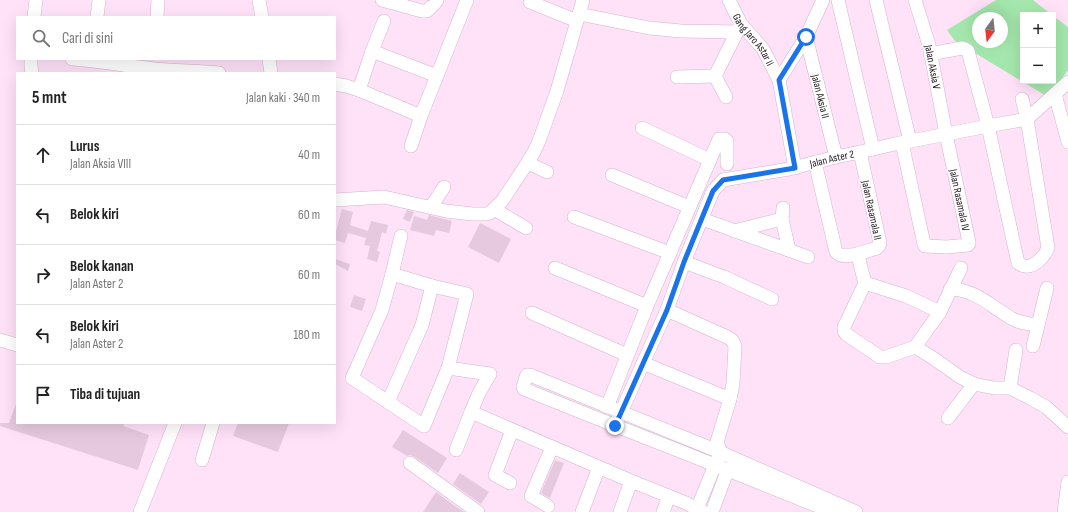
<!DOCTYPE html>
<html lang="id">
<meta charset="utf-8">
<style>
body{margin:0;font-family:"Sofia Sans Condensed",sans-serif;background:#f2f2f2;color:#222}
.controls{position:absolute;right:12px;top:12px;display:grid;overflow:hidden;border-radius:0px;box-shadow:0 4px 16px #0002}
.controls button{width:36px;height:36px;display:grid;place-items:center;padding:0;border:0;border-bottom:1px solid #e0e0e0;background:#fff;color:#222;font:20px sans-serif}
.compass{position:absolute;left:972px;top:12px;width:36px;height:36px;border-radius:50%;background:#fff;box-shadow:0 4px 16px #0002;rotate:195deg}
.stop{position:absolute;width:12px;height:12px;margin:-9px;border:3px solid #1a73e8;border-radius:50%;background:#fff}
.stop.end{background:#1a73e8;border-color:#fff;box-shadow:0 1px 4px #0008}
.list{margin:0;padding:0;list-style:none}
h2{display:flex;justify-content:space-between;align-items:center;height:52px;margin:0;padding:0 16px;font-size:17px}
h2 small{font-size:13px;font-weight:400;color:#767676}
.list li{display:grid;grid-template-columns:26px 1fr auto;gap:12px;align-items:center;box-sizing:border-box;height:60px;padding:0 16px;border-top:1px solid #e0e0e0}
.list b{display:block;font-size:15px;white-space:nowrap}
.list p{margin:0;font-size:13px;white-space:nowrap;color:#767676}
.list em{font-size:13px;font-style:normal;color:#767676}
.icon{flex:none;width:22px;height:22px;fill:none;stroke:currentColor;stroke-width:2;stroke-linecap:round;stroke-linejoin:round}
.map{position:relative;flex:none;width:1068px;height:512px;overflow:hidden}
.search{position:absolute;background:#fff;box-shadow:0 4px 16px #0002;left:16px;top:16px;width:320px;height:44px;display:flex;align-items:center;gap:10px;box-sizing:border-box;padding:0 14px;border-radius:0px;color:#767676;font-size:15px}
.panel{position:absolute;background:#fff;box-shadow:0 4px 16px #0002;left:16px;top:72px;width:320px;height:352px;border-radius:0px}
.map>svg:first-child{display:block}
.built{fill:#ffe1f8;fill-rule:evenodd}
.green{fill:#a4e7ac;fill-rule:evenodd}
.building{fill:#e7c9df}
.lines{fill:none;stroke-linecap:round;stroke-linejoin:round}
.minor-casing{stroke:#d2b5cb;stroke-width:14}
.minor{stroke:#fff;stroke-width:13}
.route{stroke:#1a73e8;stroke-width:5}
.labels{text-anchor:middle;stroke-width:3;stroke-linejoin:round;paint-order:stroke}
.street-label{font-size:11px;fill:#20161e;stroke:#fff}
</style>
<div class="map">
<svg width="1068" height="512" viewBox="0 0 1068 512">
<rect width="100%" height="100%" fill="#fef2fb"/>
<!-- built -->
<path class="built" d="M0 0H1068V512H0ZM1023 15H1053V81H1023ZM17 17H335V59H17ZM978 18H1002V42H978ZM17 73H335V423H17Z"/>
<!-- green -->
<path class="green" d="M996 0H1033L1052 15H1023V81H1053V16L1068 27V70L1048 97 955 41 947 30ZM978 18H1002V42H978Z"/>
<!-- building -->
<g class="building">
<path d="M342 209 353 212 350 225 368 231 371 221 388 225 386 234 382 232 377 251 380 252 377 262 367 259 370 246 364 245 366 238 348 233 345 243 335 240V235Z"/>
<path d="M407 210 414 212 410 222 403 219Z"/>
<path d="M429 215 452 221 449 233 436 230 434 236 410 230 414 216 427 220Z"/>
<path d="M480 223 511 239 499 263 468 247Z"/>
<path d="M335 259 350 264 348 271 335 264Z"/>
<path d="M354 295 366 299 362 311 350 307Z"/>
<path d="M16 404H17V423H125L123 426 149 435 138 470 0 426V423H9Z"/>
<path d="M238 423H289L278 452 233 436Z"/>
<path d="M403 430 447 458 438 473 415 457 410 455 407 456 392 447Z"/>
<path d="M555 460 564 463 550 498 541 493Z"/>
<path d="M460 473 489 492 481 504 453 484Z"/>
<path d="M436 492 455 506 464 512H423Z"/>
</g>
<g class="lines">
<defs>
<g id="minor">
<path d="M259 0 262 17"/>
<path d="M382 0 422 11H427L434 4 437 0"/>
<path id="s1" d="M729 0 741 24 763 49 779 80 795 168"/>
<path d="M838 0 873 149"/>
<path d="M876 0 910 141"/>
<path d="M530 2 577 21"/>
<path d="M579 14 649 28 681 31 737 32"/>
<path d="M34 17 36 0"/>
<path d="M97 17 99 0"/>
<path d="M157 17 158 0"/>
<path id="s2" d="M806 37 836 157"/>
<path d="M372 51 437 76"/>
<path d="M930 54 962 48 965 49 968 51 988 126 1018 263C1020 264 1023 266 1024 266 1034 268 1045 256 1048 248L1027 119 1022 99"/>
<path d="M31 59V66L32 73"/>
<path d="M72 59C100 61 127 66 155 69 176 71 198 71 219 73"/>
<path d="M269 59 271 73"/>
<path d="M677 77 715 76"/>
<path d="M779 80 806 37 823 0"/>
<path d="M335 84 346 86 359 90 421 116"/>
<path d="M359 90 372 51 384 21"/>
<path d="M1055 94 1068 142"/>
<path d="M726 97 715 76 740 26"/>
<path d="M642 128 710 160"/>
<path d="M902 143 924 244 925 246 947 247 968 245 969 244V242L946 134 929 45 915 0"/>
<path d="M411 146 421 116 467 0"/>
<path d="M815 162 836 252C844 261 866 251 877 248L879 246 880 243 860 152"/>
<path d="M528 163 547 172"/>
<path d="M612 175 689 207"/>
<path d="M335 200 384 197 446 211 472 214H486L490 213 502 201 526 165 534 152 539 141 557 91 583 0"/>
<path d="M431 207 444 187"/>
<path d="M783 208 782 219 789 250"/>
<path d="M494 209 526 228"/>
<path d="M574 217 670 253"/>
<path d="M702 219 808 257"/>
<path d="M734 231 782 219"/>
<path d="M858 254 861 268 865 283 844 327V331L846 334 880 357H886L915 347 933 358 960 377 974 384 994 388H1010L1030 398 1046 407 1068 427"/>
<path d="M684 262 724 277 772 299"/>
<path d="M555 268 647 306"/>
<path d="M392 274 432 286 467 294 448 368 424 426 352 378 382 310Z"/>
<path d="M392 274 401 236"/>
<path d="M865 283 906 296 940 312"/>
<path d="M950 289C977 290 990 306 1011 318 1019 323 1029 324 1038 325"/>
<path d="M667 310 727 337 732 340 735 346 733 384 730 399 717 442 721 453 715 465 697 509"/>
<path d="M532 313 627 355"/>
<path d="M0 340 17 345"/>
<path d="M1033 346 1047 288"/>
<path d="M915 347 940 312 961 268"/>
<path d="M643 363 730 399"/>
<path d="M448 368 490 374 479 393 471 412 631 481 686 503 703 512"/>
<path d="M1010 388 1016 350"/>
<path d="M388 402 422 325 432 286"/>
<path d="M607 407 647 306 719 139H725L727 141V164"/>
<path d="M948 418 974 384"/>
<path id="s3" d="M618 419 667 310 684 262 713 191 723 180 789 169 836 157 860 152 895 144 988 126 1027 119 1068 82"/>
<path d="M456 450 471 412"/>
<path d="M202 460 213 423"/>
<path d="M410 463 478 512"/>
<path d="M510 483 495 475 512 430"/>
<path d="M548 506 531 496 552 447"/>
<path d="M140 512 175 423"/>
<path d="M582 512 599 467"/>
<path d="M620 512 631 481"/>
<path d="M663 512 669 496"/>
<path d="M712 512 728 469"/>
<path d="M832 512C730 470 627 431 524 389L523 387 526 377 527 375H530L715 450 856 512"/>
<path d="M1064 512 1068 482"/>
</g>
</defs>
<!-- minor casing -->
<use href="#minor" class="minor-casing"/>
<!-- minor -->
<use href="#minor" class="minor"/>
</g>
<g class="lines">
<!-- route -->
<path class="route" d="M615 426 667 310 684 262 713 191 723 180 795 168 779 80 806 37"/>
</g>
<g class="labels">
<!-- street labels -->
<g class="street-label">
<text dy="4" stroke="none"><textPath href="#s1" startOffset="47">Gang Jaro Astar II</textPath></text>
<text transform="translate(933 67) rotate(79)" y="4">Jalan Aksia V</text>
<text dy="4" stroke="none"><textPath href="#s2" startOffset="61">Jalan Aksia II</textPath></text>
<text dy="4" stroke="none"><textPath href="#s3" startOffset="373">Jalan Aster 2</textPath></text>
<text transform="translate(960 200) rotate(78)" y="4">Jalan Rasamala IV</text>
<text transform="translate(872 210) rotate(78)" y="4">Jalan Rasamala II</text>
</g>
</g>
</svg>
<div class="controls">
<button>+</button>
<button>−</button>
</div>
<svg class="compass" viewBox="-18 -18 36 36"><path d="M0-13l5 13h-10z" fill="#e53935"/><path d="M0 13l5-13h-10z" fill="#767676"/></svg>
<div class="stop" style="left:806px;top:37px"></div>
<div class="stop end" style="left:615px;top:426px"></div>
<div class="search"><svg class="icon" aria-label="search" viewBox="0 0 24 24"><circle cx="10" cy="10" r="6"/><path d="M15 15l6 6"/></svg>Cari di sini</div>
<section class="panel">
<h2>5 mnt<small>Jalan kaki · 340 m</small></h2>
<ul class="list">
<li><svg class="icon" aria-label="ahead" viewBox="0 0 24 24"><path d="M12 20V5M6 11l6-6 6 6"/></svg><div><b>Lurus</b><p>Jalan Aksia VIII</p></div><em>40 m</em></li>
<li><svg class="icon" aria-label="left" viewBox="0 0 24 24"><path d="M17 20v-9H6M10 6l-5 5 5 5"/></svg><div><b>Belok kiri</b></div><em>60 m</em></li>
<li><svg class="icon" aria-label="right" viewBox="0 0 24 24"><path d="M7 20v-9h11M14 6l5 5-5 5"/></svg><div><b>Belok kanan</b><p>Jalan Aster 2</p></div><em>60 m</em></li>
<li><svg class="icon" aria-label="left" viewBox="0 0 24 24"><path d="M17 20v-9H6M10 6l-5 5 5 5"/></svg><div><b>Belok kiri</b><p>Jalan Aster 2</p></div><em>180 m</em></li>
<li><svg class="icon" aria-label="arrive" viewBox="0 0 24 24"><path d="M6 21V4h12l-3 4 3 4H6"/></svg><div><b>Tiba di tujuan</b></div></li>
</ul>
</section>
</div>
